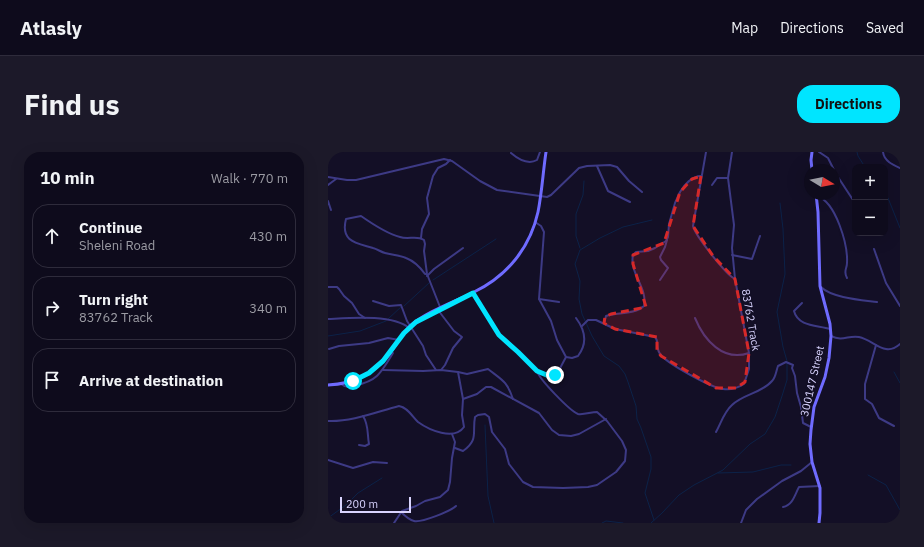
<!DOCTYPE html>
<meta charset="utf-8">
<style>
body{margin:0;font-family:"IBM Plex Sans",sans-serif;background:#1c1929;color:#f1f3f6}
.controls{position:absolute;right:12px;top:12px;display:grid;overflow:hidden;border-radius:8px;box-shadow:0 4px 16px #0002}
.controls button{width:36px;height:36px;display:grid;place-items:center;padding:0;border:0;border-bottom:1px solid #2e2b3b;background:#0e0b1c;color:#f1f3f6;font:20px sans-serif}
.compass{position:absolute;left:476px;top:12px;width:36px;height:36px;border-radius:50%;background:#0e0b1c;box-shadow:0 4px 16px #0002;rotate:100deg}
.scale{position:absolute;left:12px;bottom:10px;width:71px;box-sizing:border-box;padding-left:4px;border:2px solid #d9d4ff;border-top:0;font-size:11px;line-height:14px;white-space:nowrap;color:#d9d4ff;-webkit-text-stroke:3px #130f26;paint-order:stroke}
.stop{position:absolute;width:12px;height:12px;margin:-9px;border:3px solid #00e5ff;border-radius:50%;background:#fff}
.stop.end{background:#00e5ff;border-color:#fff;box-shadow:0 1px 4px #0008}
.list{margin:0;padding:0;list-style:none}
h2{display:flex;justify-content:space-between;align-items:center;height:52px;margin:0;padding:0 16px;font-size:17px}
h2 small{font-size:13px;font-weight:400;color:#9b9ba3}
.list li{display:grid;grid-template-columns:26px 1fr auto;gap:12px;align-items:center;box-sizing:border-box;height:64px;margin:0 8px 8px;padding:0 8px;border:1px solid #2e2b3b;border-radius:16px}
.list b{display:block;font-size:15px;white-space:nowrap}
.list p{margin:0;font-size:13px;white-space:nowrap;color:#9b9ba3}
.list em{font-size:13px;font-style:normal;color:#9b9ba3}
.icon{flex:none;width:22px;height:22px;fill:none;stroke:currentColor;stroke-width:2;stroke-linecap:round;stroke-linejoin:round}
.map{position:relative;flex:none;width:572px;height:371px;overflow:hidden;border-radius:16px}
header{display:flex;align-items:center;gap:24px;box-sizing:border-box;height:56px;padding:0 20px;background:#0e0b1c;border-bottom:1px solid #2e2b3b}
header strong{font-size:19px}
nav{display:flex;gap:22px;margin-inline-start:auto;font-size:14px}
.intro{display:flex;align-items:center;justify-content:space-between;box-sizing:border-box;height:96px;padding:0 24px}
h1{margin:0;font-size:28px}
.button{padding:10px 18px;border-radius:16px;background:#00e5ff;color:#111;font-size:14px;font-weight:700}
main{display:flex;gap:24px;padding:0 24px}
aside{flex:1;background:#0e0b1c;border-radius:16px;box-shadow:0 4px 16px #0002}
.map>svg:first-child{display:block}
.lines{fill:none;stroke-linecap:round;stroke-linejoin:round}
.stream{stroke:#0c2248;stroke-width:1}
.street{stroke:#3d3a85;stroke-width:2}
.secondary{stroke:#6f6bff;stroke-width:3}
.route{stroke:#00e5ff;stroke-width:5}
.marked{fill:#d62828;fill-opacity:0.2;stroke:#d62828;stroke-width:3;stroke-dasharray:8 5;stroke-linejoin:round}
.labels{text-anchor:middle;stroke-width:3;stroke-linejoin:round;paint-order:stroke}
.street-label{font-size:11px;fill:#d9d4ff;stroke:#130f26}
</style>
<header>
<strong>Atlasly</strong>
<nav><a>Map</a><a>Directions</a><a>Saved</a></nav>
</header>
<div class="intro"><h1>Find us</h1><a class="button">Directions</a></div>
<main>
<aside>
<h2>10 min<small>Walk · 770 m</small></h2>
<ul class="list">
<li><svg class="icon" aria-label="ahead" viewBox="0 0 24 24"><path d="M12 20V5M6 11l6-6 6 6"/></svg><div><b>Continue</b><p>Sheleni Road</p></div><em>430 m</em></li>
<li><svg class="icon" aria-label="right" viewBox="0 0 24 24"><path d="M7 20v-9h11M14 6l5 5-5 5"/></svg><div><b>Turn right</b><p>83762 Track</p></div><em>340 m</em></li>
<li><svg class="icon" aria-label="arrive" viewBox="0 0 24 24"><path d="M6 21V4h12l-3 4 3 4H6"/></svg><div><b>Arrive at destination</b></div></li>
</ul>
</aside>
<div class="map">
<svg width="572" height="371" viewBox="0 0 572 371">
<rect width="100%" height="100%" fill="#130f26"/>
<g class="lines">
<!-- stream -->
<g class="stream">
<path d="M529 0 530 4 537 15"/>
<path d="M557 42 560 46 572 76"/>
<path d="M452 51 455 77 457 122 449 160 455 195 459 209"/>
<path d="M324 68 295 75 272 86 252 98 247 112 252 129 251 147 254 162 264 184 276 204 291 214 297 222 300 230 308 254 309 267 313 276 323 305V317L317 341 326 368"/>
<path d="M252 96 248 84V62L255 43 256 29"/>
<path d="M105 128 168 87"/>
<path d="M76 154 101 131"/>
<path d="M60 167 73 155"/>
<path d="M0 184 32 179 58 169"/>
<path d="M566 220 572 231"/>
<path d="M157 273 160 344 166 371"/>
<path d="M390 321 425 320 453 313H463"/>
<path d="M540 323 558 333 572 358"/>
<path d="M0 366 18 353 30 341 54 326"/>
<path d="M274 371 278 369 295 371"/>
<path d="M323 371 334 361 351 343 366 333 395 318 422 292 437 282 447 265 454 244 459 228V211"/>
</g>
<!-- street -->
<g class="street">
<path d="M378 0 365 74C367 83 398 123 407 127"/>
<path d="M491 0 500 6 506 18"/>
<path d="M555 0C556 9 565 13 572 16"/>
<path d="M183 1C190 7 200 13 209 8L212 0"/>
<path d="M269 14 280 39 302 50"/>
<path d="M506 19 527 51"/>
<path d="M0 25 19 28H28L116 7 124 9 152 29 169 38 219 45 223 43 251 16 259 14 282 13 289 15 301 29 314 40"/>
<path d="M0 33 8 27"/>
<path d="M384 33 389 26H400"/>
<path d="M489 44C508 50 520 93 519 111 519 117 515 119 519 126"/>
<path d="M0 49 3 58"/>
<path d="M207 70 213 74 216 80 211 147 223 169 229 188 238 205 244 206 250 204C260 191 257 178 248 166"/>
<path d="M93 86 94 77 101 62 99 46 105 24 110 16 118 12 122 8"/>
<path d="M546 97 558 131 572 154"/>
<path d="M404 103 424 107 432 84"/>
<path d="M99 122H97C92 115 86 109 78 106 71 103 64 103 57 101 53 100 49 97 45 96 29 91 12 90 18 67L33 64C43 71 60 82 72 85 80 88 89 83 96 88L97 92 96 99 99 122 112 155"/>
<path d="M99 124 106 117 135 96"/>
<path d="M332 128 340 116 333 108 332 105 337 95 339 88"/>
<path d="M0 135H9L11 137 16 144 24 151 31 162 37 166"/>
<path d="M493 135C504 146 534 148 549 150"/>
<path d="M145 141 171 183 190 200 209 219 218 223 225 224 230 220 238 205"/>
<path d="M211 147 231 150"/>
<path d="M45 149 61 154 73 153 79 169 95 194 98 203 108 218"/>
<path d="M474 151 466 159C470 175 490 173 502 177"/>
<path d="M110 158 126 179 134 185 125 196 117 213 113 218"/>
<path d="M367 166C376 188 395 210 421 201"/>
<path d="M0 167C21 166 64 162 81 176"/>
<path d="M276 171 278 164C289 160 306 163 316 154 320 136 301 121 305 103L308 100 320 99 327 96 338 89 340 85 341 72 347 51 352 40C356 33 364 24 373 24"/>
<path d="M254 174 260 168H268L287 177 327 185C332 190 326 197 334 204 342 213 384 236 395 237 402 238 410 236 416 232L421 217V201L407 127 404 96 406 73 400 26 404 0"/>
<path d="M503 184C515 190 520 183 531 185 546 188 557 206 572 192"/>
<path d="M548 193 537 232V247L544 252 551 266 566 274"/>
<path d="M1 197 11 194 41 191 60 186 71 188"/>
<path d="M130 220 139 222 160 217C174 228 179 229 185 247"/>
<path d="M13 232C18 236 22 235 28 233 50 229 54 219 65 201"/>
<path d="M135 247 149 242 158 235H163L211 261 224 278 231 283 243 284 251 282 278 267"/>
<path d="M0 269C24 270 48 260 71 254 79 255 84 264 90 270 101 278 126 289 136 275L134 263 135 247 130 220 113 218 95 219 55 218"/>
<path d="M388 280C393 271 396 260 404 253 415 242 434 241 444 229 448 225 448 219 450 214L458 210 465 213 464 216 467 224 469 241 473 255 475 271 483 275"/>
<path d="M31 293 37 294 41 292C39 282 41 273 35 264"/>
<path d="M127 296 135 299C151 288 144 280 147 265L150 263 157 262 161 265 164 280 177 297 181 312 195 330 205 335 235 336 260 335 269 333 288 320 297 309 298 298 294 289 279 269 269 260C263 260 256 263 250 262 242 259 211 227 209 219"/>
<path d="M0 308 25 316 45 310 59 311"/>
<path d="M455 355C465 353 467 342 471 335L492 334"/>
<path d="M73 360C77 364 81 368 86 369 93 371 123 359 128 354"/>
<path d="M66 371 74 359 88 354 97 349 112 345 120 338 122 330 124 306 127 290 124 282"/>
<path d="M413 371 418 358 429 347 454 329 473 319 484 310"/>
</g>
<!-- secondary -->
<g class="secondary">
<path d="M484 0 483 8 484 18"/>
<path d="M488 42 490 60 492 134 502 172 503 184 501 206 497 225 486 255 483 278 482 292 484 310 492 336V361L491 371"/>
<path d="M0 233C26 232 47 221 62 201 69 192 74 182 82 174 98 160 126 150 146 140 179 124 202 96 210 60 214 40 215 20 218 0"/>
</g>
</g>
<g class="lines">
<!-- route -->
<path class="route" d="M25 229 41 221 55 209 76 181 88 170 145 141 171 183 190 200 209 219 221 224 227 223"/>
</g>
<!-- marked area -->
<path class="marked" d="M373 24 365 74 385 104 407 127 421 201 417 230 408 236H388L333 204 329 198V185L287 177 276 171 277 165 283 162 318 155 305 112V103L336 91 352 40 364 27Z"/>
<g class="labels">
<!-- street labels -->
<g class="street-label">
<text transform="translate(423 168) rotate(80)" y="4">83762 Track</text>
<text transform="translate(484 229) rotate(-77)" y="4">300147 Street</text>
</g>
</g>
</svg>
<div class="controls">
<button>+</button>
<button>−</button>
</div>
<svg class="compass" viewBox="-18 -18 36 36"><path d="M0-13l5 13h-10z" fill="#e53935"/><path d="M0 13l5-13h-10z" fill="#9b9ba3"/></svg>
<div class="scale">200 m</div>
<div class="stop" style="left:25px;top:229px"></div>
<div class="stop end" style="left:227px;top:223px"></div>
</div>
</main>
